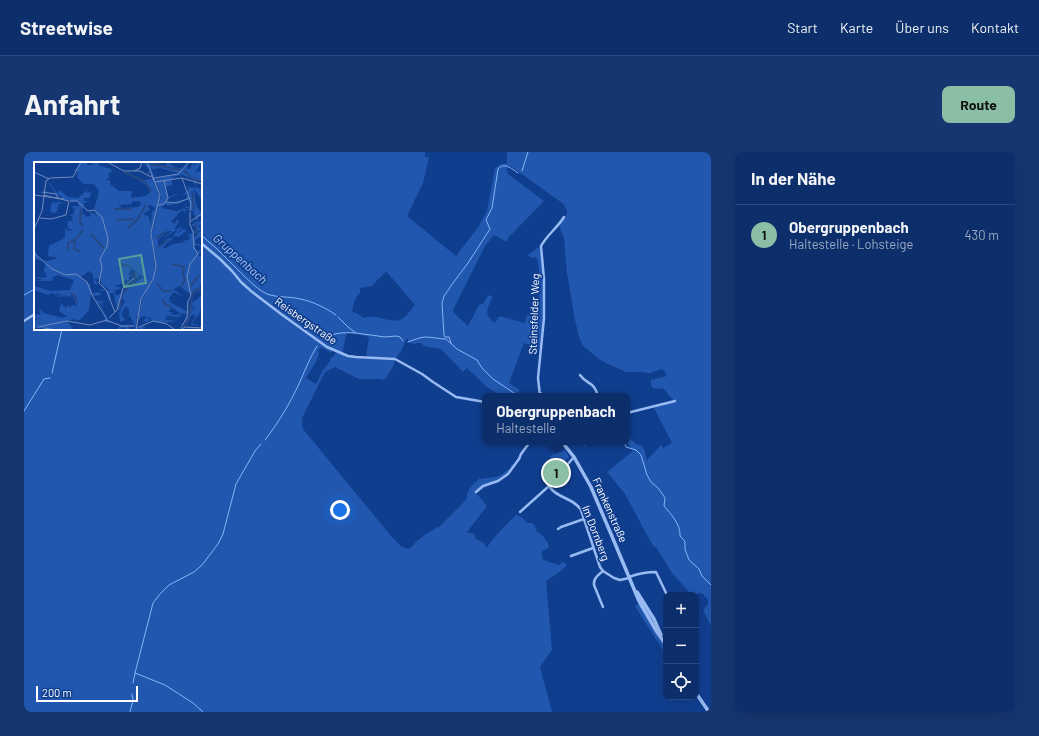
<!DOCTYPE html>
<html lang="de">
<meta charset="utf-8">
<style>
body{margin:0;font-family:Barlow,sans-serif;background:#153671;color:#f1f3f6}
.controls{position:absolute;right:12px;bottom:12px;display:grid;overflow:hidden;border-radius:8px;box-shadow:0 4px 16px #0002}
.controls button{width:36px;height:36px;display:grid;place-items:center;padding:0;border:0;border-bottom:1px solid #2c4a7e;background:#0c2e6b;color:#f1f3f6;font:20px sans-serif}
.scale{position:absolute;left:12px;bottom:10px;width:102px;box-sizing:border-box;padding-left:4px;border:2px solid #fff;border-top:0;font-size:11px;line-height:14px;white-space:nowrap;color:#fff;-webkit-text-stroke:3px #103e8f;paint-order:stroke}
.you{position:absolute;left:316px;top:358px;width:14px;height:14px;margin:-10px;border:3px solid #fff;border-radius:50%;background:#1a73e8;box-shadow:0 0 0 6px #1a73e833}
.badge{display:grid;place-items:center;width:26px;height:26px;border-radius:50%;background:#8abfa5;color:#111;font-size:13px;font-weight:700}
.pin{position:absolute;translate:-50% -50%;border:2px solid #fff;box-shadow:0 1px 4px #0006}
.popup{position:absolute;left:458px;top:241px;width:148px;height:52px;box-sizing:border-box;display:grid;place-content:center;border-radius:8px;background:#0c2e6b;filter:drop-shadow(0 1px 3px #0005);font-size:13px;white-space:nowrap;color:#9aa8c1}
.popup b{font-size:15px;color:#f1f3f6}
.popup::after{content:'';position:absolute;left:50%;top:100%;margin-left:-8px;border:8px solid transparent;border-top-color:#0c2e6b}
.list{margin:0;padding:0;list-style:none}
h2{display:flex;justify-content:space-between;align-items:center;height:52px;margin:0;padding:0 16px;font-size:17px}
h2 small{font-size:13px;font-weight:400;color:#9aa8c1}
.list li{display:grid;grid-template-columns:26px 1fr auto;gap:12px;align-items:center;box-sizing:border-box;height:60px;padding:0 16px;border-top:1px solid #2c4a7e}
.list b{display:block;font-size:15px;white-space:nowrap}
.list p{margin:0;font-size:13px;white-space:nowrap;color:#9aa8c1}
.list em{font-size:13px;font-style:normal;color:#9aa8c1}
.icon{flex:none;width:22px;height:22px;fill:none;stroke:currentColor;stroke-width:2;stroke-linecap:round;stroke-linejoin:round}
.map{position:relative;flex:none;width:687px;height:560px;overflow:hidden;border-radius:8px}
header{display:flex;align-items:center;gap:24px;box-sizing:border-box;height:56px;padding:0 20px;background:#0c2e6b;border-bottom:1px solid #2c4a7e}
header strong{font-size:19px}
nav{display:flex;gap:22px;margin-inline-start:auto;font-size:14px}
.intro{display:flex;align-items:center;justify-content:space-between;box-sizing:border-box;height:96px;padding:0 24px}
h1{margin:0;font-size:28px}
.button{padding:10px 18px;border-radius:8px;background:#8abfa5;color:#111;font-size:14px;font-weight:700}
main{display:flex;gap:24px;padding:0 24px}
aside{flex:1;background:#0c2e6b;border-radius:8px;box-shadow:0 4px 16px #0002}
.map>svg:first-child{display:block}
.green{fill:#2157af;fill-rule:evenodd}
.lines{fill:none;stroke-linecap:round;stroke-linejoin:round}
.stream{stroke:#8ab5f7;stroke-width:1}
.minor{stroke:#99bbf3;stroke-width:2.5}
.tertiary{stroke:#99bbf3;stroke-width:3.5}
.labels{text-anchor:middle;stroke-width:3.5;stroke-linejoin:round;paint-order:stroke}
.street-label{font-size:11px;fill:#fff;stroke:#103e8f}
.water-label{font-size:12px;font-style:italic;fill:#a5c6fa;stroke:#103e8f}
.inset-river{fill:none;stroke:#254885;stroke-width:2}
.inset-road{fill:none;stroke:#708bbc;stroke-width:1}
.view{fill:#579f9a;fill-opacity:0.15;stroke:#579f9a;stroke-width:2}
.inset-edge{fill:none;stroke:#fff;stroke-width:2}
</style>
<header>
<strong>Streetwise</strong>
<nav><a>Start</a><a>Karte</a><a>Über uns</a><a>Kontakt</a></nav>
</header>
<div class="intro"><h1>Anfahrt</h1><a class="button">Route</a></div>
<main>
<div class="map">
<svg width="687" height="560" viewBox="0 0 687 560">
<rect width="100%" height="100%" fill="#103e8f"/>
<!-- green -->
<g class="green">
<path d="M0 0H401V5H405L399 31 383 64 432 104 455 74 463 59 471 17C474 13 477 11 483 12V0H687V474L679 458 684 452V448L679 442 675 441 671 443H668L648 421 632 395 629 394 601 342 583 320 609 299 608 297 604 292 603 284 613 293C621 292 621 302 623 308L637 293 639 296 648 291 630 256 650 249 640 237 629 236 627 233V228L643 224C637 208 631 226 620 220H602L582 211 575 207 559 194 555 185 551 168 543 121 540 86C539 83 537 80 536 76 536 67 549 63 540 54L541 53 485 13 482 18 484 22 520 49 484 86 483 90 470 83 461 94 429 158 430 161 444 174 455 153 460 151 464 143 469 145C463 157 459 162 471 171L475 164 501 171 503 163 513 165 512 160 514 156 515 143 516 136V130L514 124 515 118 513 106 511 105 507 106 504 103 515 95H517L520 148 517 196 500 191 485 231 496 238 493 242 494 244H477L463 235 443 216 439 220 417 197 400 194 397 191H393L391 192 384 190V188L383 186 377 199 371 207C371 215 364 222 360 228L356 227H335L311 215 301 220 278 266V273L279 277 367 384 378 395 385 397C392 390 398 384 407 379 410 378 411 375 415 375L440 350 443 346V342L448 333 455 327 471 325 477 323 486 316 487 313 490 312 493 306 494 307 489 317 482 323 452 341 463 354 443 380 450 382 452 387 460 391 462 396 476 379 492 363 497 365 504 371H508L511 374 513 380C518 382 525 390 525 396L518 399V403L519 408 535 413 539 410 542 412V414C537 420 529 424 522 429L528 498 516 515 528 560H0ZM11 11H177V177H11ZM362 119 391 153C388 156 382 165 378 167 366 173 352 160 340 166L332 161 328 160C329 154 331 145 336 141V136L348 134 355 126H356ZM323 180 345 185 342 206 318 202ZM297 195 306 200H308V198L312 200 310 204 307 206 306 209 299 218 292 232 282 226 292 210 295 202 294 198Z"/>
<path d="M541 298 545 305 544 307 543 306 542 308V310L539 312 537 316 526 305 530 301 532 302Z"/>
<path d="M616 451 642 493V503L611 454Z"/>
</g>
<g class="lines">
<!-- stream -->
<g class="stream">
<path d="M498 19 504 0"/>
<path d="M177 83C186 91 196 99 204 108 215 118 230 136 243 142 254 146 265 144 276 147 288 149 302 156 312 163"/>
<path d="M0 143 11 137"/>
<path d="M314 165 324 175 332 181 361 185 372 184 376 185 379 189"/>
<path d="M298 187C309 181 319 180 331 181"/>
<path d="M384 190C390 188 396 185 401 185 409 185 415 187 422 187L433 197 453 208 458 216 469 227 490 241 493 244"/>
<path d="M427 191 425 185H421L420 183 418 151 420 144 429 131 444 111 466 77 462 68 468 56 474 17C480 10 487 16 494 21"/>
<path d="M28 221 38 177"/>
<path d="M0 259 20 227 26 226"/>
<path d="M241 288C254 271 265 253 274 234 280 221 285 207 293 194"/>
<path d="M554 290 561 293 567 290"/>
<path d="M600 290 602 295 612 298 617 303 623 323 627 330 635 337 641 346 640 354C647 362 657 373 656 384L659 387 661 390V397L665 408 675 417 678 424 687 433"/>
<path d="M109 531 111 521"/>
<path d="M106 560 109 548 108 542"/>
<path d="M179 560 169 551 141 533 111 521 129 451 136 442 145 433 170 420 178 413 194 392 199 382 212 332 231 299 237 292"/>
</g>
<!-- minor -->
<g class="minor">
<path d="M177 91 196 107 208 119 217 130 227 139 257 162 303 195 324 204 332 205 371 207 398 222 409 230 432 245 461 250"/>
<path d="M0 169 11 162"/>
<path d="M556 223C563 233 570 229 574 244"/>
<path d="M516 241 522 244"/>
<path d="M516 244 514 226 520 166V127L517 94C523 83 534 75 540 65"/>
<path d="M603 261 651 249"/>
<path d="M525 334C533 347 549 345 557 358L576 415 579 419 590 426 596 428 605 426"/>
<path d="M452 340 459 334 474 329 484 322 495 307 497 302 506 290"/>
<path d="M496 360 525 334 550 305"/>
<path d="M534 377 537 375 560 367"/>
<path d="M547 404 569 396"/>
<path d="M579 419C574 423 569 427 570 433L579 455"/>
<path d="M605 425C613 422 622 420 632 420L643 443"/>
</g>
<!-- tertiary -->
<g class="tertiary">
<path d="M538 290 550 305 567 335 587 382 615 449 633 480 640 490"/>
<path d="M613 440 630 467 637 483"/>
<path d="M672 541 685 560"/>
</g>
</g>
<g class="labels">
<!-- street labels -->
<g class="street-label">
<text transform="translate(510 162) rotate(-88)" y="4">Steinsfelder Weg</text>
<text transform="translate(282 169) rotate(35)" y="4">Reisbergstraße</text>
<text transform="translate(586 358) rotate(66)" y="4">Frankenstraße</text>
<text transform="translate(572 381) rotate(69)" y="4">Im Dornberg</text>
</g>
<!-- water labels -->
<g class="water-label">
<text transform="translate(216 107) rotate(42)" y="4">Gruppenbach</text>
</g>
</g>
<!-- overview -->
<g transform="translate(10 10)">
<rect width="168" height="168" fill="#103e8f"/>
<path d="M47 0H56L53 1 54 4 63 0 65 1 64 3 77 7 78 10 74 12 76 15 71 19 76 18V22L85 29H98L97 36 111 34 116 31 115 25 100 14 110 18 118 17V14L120 16 117 11 113 12 116 8 108 0 116 4 123 22 126 38 117 71 121 107 119 117 106 139 104 154 101 155 103 157 101 168 100 164H94L95 168H91V165L83 168 86 163H101L96 154H93L95 153V148L92 144 87 152 91 158 86 160 85 151 91 138 88 137 86 147 83 148 80 131H76L77 138 75 139 72 129H68L66 127 77 129 69 124 66 118 60 116 64 122H56L58 131 65 130 67 133 59 134 62 138 69 140 70 137 71 140 67 141 70 143 71 144 65 141 69 147 73 157 80 161 67 160 73 159H69L71 157 70 150 67 145 59 134 57 130 55 148 46 158H42V162L41 157 33 159 40 168 0 166V159L7 156 1 157 0 153 7 152 4 145 10 151 28 156 35 154H32L25 149 27 141 32 146 34 143 36 145 39 143 43 145 38 132 36 135 23 131 22 134 28 133 32 134 24 135 22 134 20 131 14 132 17 134 0 128 1 124 17 129 36 128 40 118 24 113 19 115 18 119H0L9 118 0 115 11 116 13 114 10 109 12 100 1 97 0 86 5 97 13 99 24 96 14 94 15 84 31 76V66L34 69 39 68 33 66 35 65 33 64 34 59H38L40 57 37 58 39 55 35 52 39 53 41 47 37 44H45L43 39 31 38 24 32 25 41 28 40 29 41 25 42 22 51 16 50 18 40 24 41V35L10 14 23 31 26 28 34 35 44 36 55 27 52 31 57 30 56 36H50V39H56L50 41 48 51 53 55 57 54 56 50 63 53 60 48 65 29 60 22H49L43 15 44 9H40ZM99 39 107 40 105 45 88 46 84 43 97 42ZM117 43 122 47 118 49 117 64 115 55 109 52 116 48 114 44ZM98 106 102 110 101 116 107 115H105L104 112 109 115 101 121 100 117H99L100 120 83 134 80 129 88 126 80 124 90 121 87 119 95 118V114L99 115 94 112ZM55 109 59 112 60 122H55L47 115ZM114 0 132 4 133 0H134L138 4 137 0 140 5 149 7 154 2 153 7H156L159 0 160 5 162 0H168L161 10 168 9V20L161 18 168 22 161 19 160 22 168 29V38L160 27 162 43 168 52 163 55 164 61 166 59 168 61 164 65 168 66 164 70H168V74L161 78 162 82H166L167 84 160 83 162 89 168 88 164 94H168V122L165 124 168 128 161 130 158 136V133L145 124 139 128 144 130 147 134 140 130 135 136 137 140 132 138 154 150 158 137 157 143 159 148 162 144 159 146 158 141 168 133 166 151 158 161 163 163 164 159V163L162 164 157 163 158 159 162 155 159 152 157 154 154 159 151 163 154 151 147 152 137 145 135 150H137L139 151 135 152 141 153 135 154 146 152 148 155 143 154 144 158 142 155 135 154 132 153 135 156 131 155 132 158 143 159 127 161 133 162 141 168 133 162 118 159 116 155H113L116 158 112 160 109 159 113 155 109 154 104 158 103 164 111 165 108 168 105 166 102 168 108 138 122 109 118 71 127 35 120 9 123 16 127 14 123 17 145 11 126 6 118 7ZM149 13 161 19 163 26 154 25 155 27 148 34 154 31 152 37 134 41 136 40H133L135 36 137 35 142 33 146 31 134 35 132 25 138 23 140 28 137 18 140 17 141 20 140 17 144 16 136 15ZM154 37 157 44 153 45 150 41 152 46 142 49 127 46 131 42 134 44ZM157 45 155 49H159L163 59 156 64H161L163 73 159 77 161 70 159 67V72H155L152 74 155 73 156 77 146 80H153L139 82 130 87 129 85 141 74 145 75 153 68 149 67 143 72 148 65 140 68 145 59 143 57 141 62 137 59 148 48 151 50 152 47H150L152 46 155 48 153 46ZM144 67 138 76H135L129 79H132L124 84V77L135 69H138L126 78Z" fill="#2157af" fill-rule="evenodd"/>
<path class="inset-river" d="M116 2 147 8M150 8 157 16 168 20M90 10 110 19M110 19 117 29M158 29 160 48M47 47 46 60 49 65M80 47H97M83 58 100 57M161 61 163 73M94 66 103 58 112 43M57 72 70 86M122 76 133 69M124 86 133 78M34 88V81L40 78M47 90 40 87 41 78 49 68M138 102 150 105 149 113 151 118 147 125M85 107 87 102 97 105M123 121 129 129H138M156 125 165 113M37 131 41 134 43 141M158 134 160 128 168 127M128 137 132 143 137 144M85 146 88 132 100 120 102 110M150 164 155 157 158 136M151 168 163 167"/>
<path class="inset-road" d="M73 0 90 9H106L117 15M100 9 106 6 108 0M0 10 15 17M117 13 121 20 148 16M120 16 144 12 155 0M148 16 157 41 156 49M148 16 168 22M8 30 22 32 24 36M0 33 30 37M9 33 35 39M36 39H43L54 49 60 48 68 55 74 76 73 84 66 97 68 105 65 121 73 129 76 138M132 40 143 41 156 36M124 43 130 42 134 36 130 19M5 56 17 57 32 53 35 39M157 59 168 52M0 67 8 49 12 19 16 16 39 15 47 0M0 91 18 107 32 113 42 112 53 120 58 133 74 159 88 164H100M76 138 81 150M75 156 83 148 89 126 100 116M4 165 33 159 56 163 73 158M105 165 119 159 133 162 141 168M10 166 23 168M147 166 153 155 154 139 157 134 153 115 156 102 164 92 160 86 159 70 156 63V50M102 168 107 137 119 117 122 105 117 71 126 33 113 0M146 168 151 165 168 166"/>
<path class="view" d="M107 93 112 121 90 125 85 97Z"/>
<rect width="168" height="168" class="inset-edge"/>
</g>
</svg>
<div class="controls">
<button>+</button>
<button>−</button>
<button><svg class="icon" aria-label="locate" viewBox="0 0 24 24"><circle cx="12" cy="12" r="6"/><path d="M12 2v4M12 18v4M2 12h4M18 12h4"/></svg></button>
</div>
<div class="scale">200 m</div>
<div class="you"></div>
<div class="pin badge" style="left:532px;top:321px">1</div>
<div class="popup"><b>Obergruppenbach</b>Haltestelle</div>
</div>
<aside>
<h2>In der Nähe<small></small></h2>
<ul class="list">
<li><span class="badge">1</span><div><b>Obergruppenbach</b><p>Haltestelle · Lohsteige</p></div><em>430 m</em></li>
</ul>
</aside>
</main>
